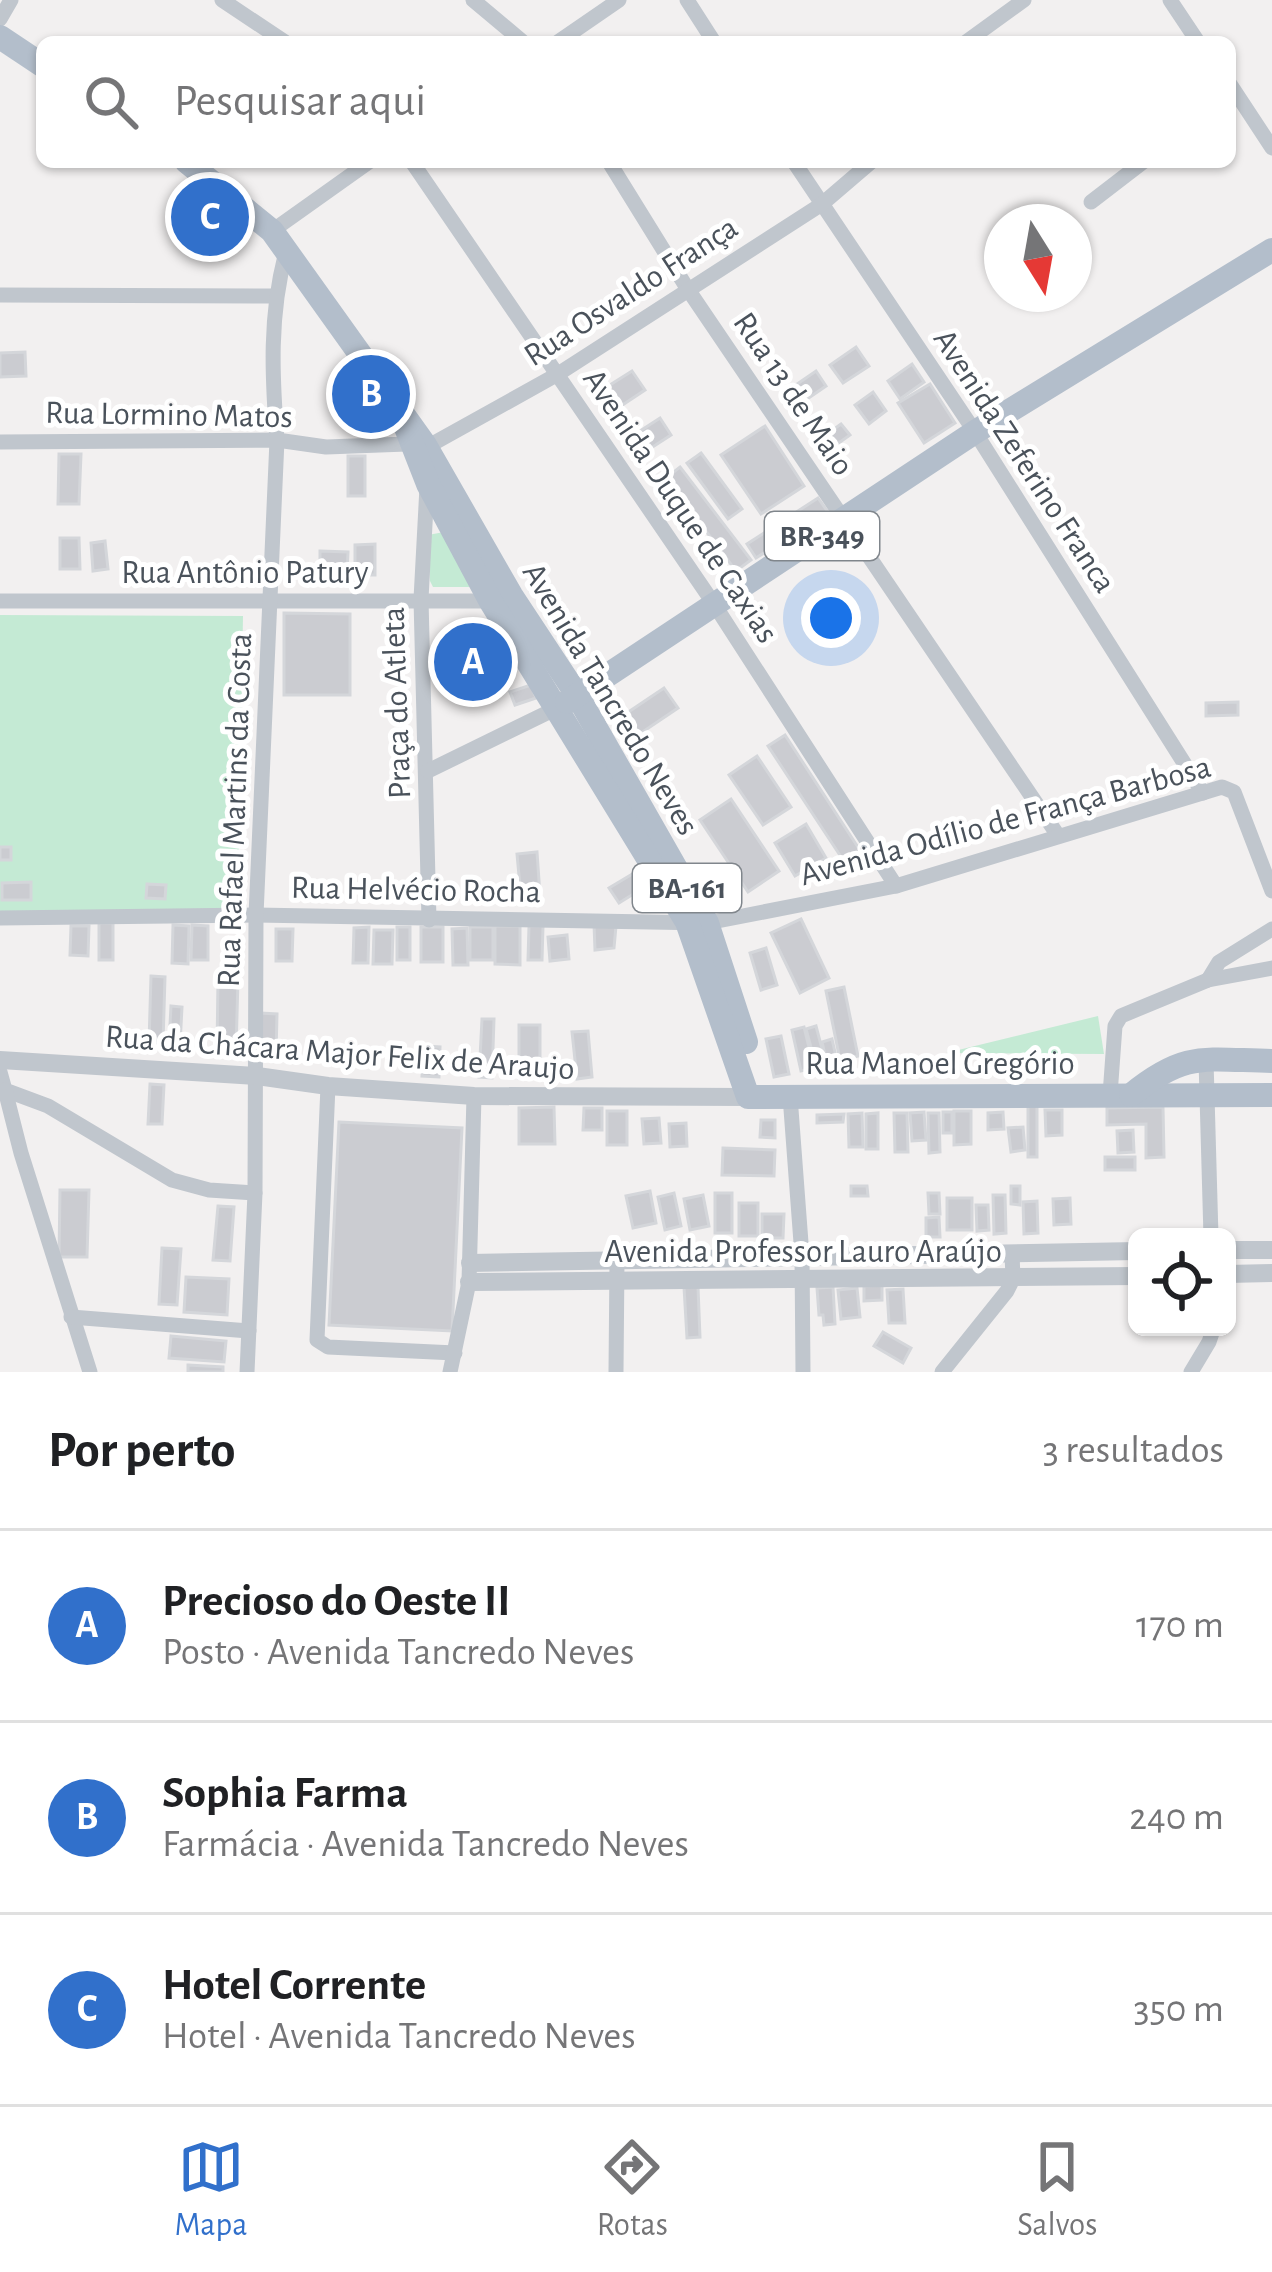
<!DOCTYPE html>
<html lang="pt">
<meta charset="utf-8">
<style>
body{margin:0;font-family:"Alegreya Sans",sans-serif;background:#f6f6f6;color:#202124}
.controls{position:absolute;right:36px;bottom:36px;display:grid;overflow:hidden;border-radius:18px;box-shadow:0 3px 9px #0004}
.controls button{width:108px;height:108px;display:grid;place-items:center;padding:0;border:0;border-bottom:3px solid #e0e0e0;background:#fff;color:#202124;font:60px sans-serif}
.compass{position:absolute;left:984px;top:204px;width:108px;height:108px;border-radius:50%;background:#fff;box-shadow:0 3px 9px #0004;rotate:169deg}
.you{position:absolute;left:831px;top:618px;width:42px;height:42px;margin:-30px;border:9px solid #fff;border-radius:50%;background:#1a73e8;box-shadow:0 0 0 18px #1a73e833}
.badge{display:grid;place-items:center;width:78px;height:78px;border-radius:50%;background:#3170cb;color:#fff;font-size:39px;font-weight:700}
.pin{position:absolute;translate:-50% -50%;border:6px solid #fff;box-shadow:0 3px 12px #0006}
.list{margin:0;padding:0;list-style:none}
h2{display:flex;justify-content:space-between;align-items:center;height:156px;margin:0;padding:0 48px;font-size:51px}
h2 small{font-size:39px;font-weight:400;color:#757577}
.list li{display:grid;grid-template-columns:78px 1fr auto;gap:36px;align-items:center;box-sizing:border-box;height:192px;padding:0 48px;border-top:3px solid #e0e0e0}
.list b{display:block;font-size:45px;white-space:nowrap}
.list p{margin:0;font-size:39px;white-space:nowrap;color:#757577}
.list em{font-size:39px;font-style:normal;color:#757577}
.icon{flex:none;width:66px;height:66px;fill:none;stroke:currentColor;stroke-width:2;stroke-linecap:round;stroke-linejoin:round}
.map{position:relative;flex:none;width:1272px;height:1372px;overflow:hidden}
.search{position:absolute;background:#fff;box-shadow:0 3px 9px #0004;left:36px;right:36px;top:36px;height:132px;display:flex;align-items:center;gap:30px;box-sizing:border-box;padding:0 42px;border-radius:18px;color:#757577;font-size:45px}
.sheet{height:732px;background:#fff}
nav{display:flex;justify-content:space-around;align-items:center;box-sizing:border-box;height:168px;border-top:3px solid #e0e0e0;background:#fff;font-size:33px;color:#757577}
nav a{display:grid;justify-items:center;gap:6px}
nav .on{color:#3170cb}
.map>svg:first-child{display:block}
.green{fill:#c4ead4}
.building{fill:#cbccd1;stroke:#d4d6da;stroke-width:3}
.lines{fill:none;stroke-linecap:round;stroke-linejoin:round}
.minor{stroke:#c0c6cd;stroke-width:15}
.tertiary{stroke:#c0c6cd;stroke-width:18}
.primary{stroke:#b3becb;stroke-width:24}
.labels{text-anchor:middle;stroke-width:10;stroke-linejoin:round;paint-order:stroke}
.shield{fill:#fff;stroke:#80868c;stroke-width:3}
.shield-label{font-size:30px;font-weight:bold;fill:#4a525b}
.street-label{font-size:33px;fill:#4a525b;stroke:#fff}
</style>
<div class="map">
<svg width="1272" height="1372" viewBox="0 0 1272 1372">
<rect width="100%" height="100%" fill="#f2f0f0"/>
<!-- green -->
<g class="green">
<path d="M444 532 471 582 469 587H433L430 581 428 535Z"/>
<path d="M0 615 243 616 238 913 0 915Z"/>
<path d="M1098 1016 1104 1054 946 1053Z"/>
</g>
<!-- building -->
<g class="building">
<path d="M856 347 869 366 843 383 830 365Z"/>
<path d="M25 352 26 376 0 377V353Z"/>
<path d="M912 364 924 382 900 399 888 381Z"/>
<path d="M632 371 645 390 615 410 602 390Z"/>
<path d="M816 371 826 386 800 404 790 389Z"/>
<path d="M930 384 955 423 924 443 898 403Z"/>
<path d="M873 392 886 411 869 424 855 405Z"/>
<path d="M660 418 671 435 648 450 637 433Z"/>
<path d="M841 424 850 435 829 450 820 439Z"/>
<path d="M765 426 804 486 761 514 721 455Z"/>
<path d="M701 453 742 509 728 519 687 463Z"/>
<path d="M59 454H81L79 504H58Z"/>
<rect x="348" y="456" width="17" height="40"/>
<path d="M680 467 751 560 736 571 666 478Z"/>
<path d="M818 498 828 512 756 558 747 544Z"/>
<path d="M60 538H79L80 569H60Z"/>
<path d="M105 541 108 569 93 571 91 543Z"/>
<path d="M375 544V575H355V545Z"/>
<path d="M320 551 348 552 347 574H320Z"/>
<path d="M284 613 350 614V695H284Z"/>
<path d="M488 631 505 677 458 694 441 648Z"/>
<path d="M531 685 536 698 515 705 510 692Z"/>
<path d="M664 688 678 708 638 735 624 715Z"/>
<path d="M1238 702V715L1206 716V703Z"/>
<path d="M785 735 865 858 849 869 768 746Z"/>
<path d="M757 756 791 807 763 825 729 775Z"/>
<path d="M731 799 779 871 748 892 700 820Z"/>
<path d="M806 824 826 858 795 876 775 843Z"/>
<rect x="0" y="847" width="11" height="13"/>
<path d="M537 852 540 895 521 897 517 854Z"/>
<path d="M634 873 643 888 619 903 609 888Z"/>
<path d="M31 882V900H2V883Z"/>
<path d="M147 884 166 885 165 899 146 898Z"/>
<path d="M801 919 829 978 800 993 771 933Z"/>
<rect x="99" y="923" width="14" height="37"/>
<path d="M594 924 616 926 614 948 595 950Z"/>
<path d="M173 925 189 926 188 964 172 963Z"/>
<path d="M192 925 208 926V960H191Z"/>
<path d="M71 926H89L88 956 70 955Z"/>
<path d="M495 926H520V965L495 964Z"/>
<path d="M529 926H543L542 960H528Z"/>
<path d="M369 927 368 963H353L354 928Z"/>
<rect x="397" y="927" width="13" height="33"/>
<rect x="421" y="927" width="22" height="35"/>
<rect x="470" y="927" width="23" height="33"/>
<path d="M467 928 468 965H453L452 929Z"/>
<path d="M276 929H293L292 961H276Z"/>
<path d="M374 930H393L392 964H373Z"/>
<path d="M567 935 569 959 550 961 548 937Z"/>
<path d="M766 948 777 985 761 990 750 953Z"/>
<path d="M151 976 165 977 163 1043H149Z"/>
<path d="M218 979H238L236 1051H217Z"/>
<path d="M844 987 858 1056 840 1060 826 991Z"/>
<path d="M171 1006 182 1007 180 1045 169 1044Z"/>
<path d="M260 1013 277 1014 276 1055H259Z"/>
<path d="M482 1019H494L492 1078 479 1077Z"/>
<rect x="519" y="1025" width="21" height="53"/>
<path d="M816 1026 826 1064 816 1066 806 1029Z"/>
<path d="M804 1027 814 1068 801 1071 792 1030Z"/>
<path d="M588 1031 592 1077 577 1079 572 1032Z"/>
<path d="M781 1036 789 1074 774 1077 766 1039Z"/>
<path d="M832 1039 837 1061 827 1063 822 1042Z"/>
<path d="M424 1046 440 1047 439 1077 422 1076Z"/>
<path d="M150 1084 164 1085 162 1124H148Z"/>
<rect x="1028" y="1106" width="9" height="51"/>
<path d="M554 1107 555 1144H519V1108Z"/>
<path d="M1163 1107 1164 1157 1146 1158V1124L1107 1125V1108Z"/>
<path d="M584 1108H602V1130H583Z"/>
<path d="M1045 1110H1062V1135L1046 1136Z"/>
<rect x="607" y="1111" width="20" height="34"/>
<path d="M954 1111H971V1144L954 1145Z"/>
<path d="M924 1112 926 1140 912 1141 910 1113Z"/>
<rect x="943" y="1112" width="9" height="21"/>
<path d="M1003 1112 1004 1129 988 1130V1113Z"/>
<path d="M862 1113 863 1147H849L848 1114Z"/>
<path d="M878 1113V1149H866V1114Z"/>
<path d="M894 1113H907L908 1152H895Z"/>
<path d="M928 1113H939L940 1152 929 1153Z"/>
<path d="M844 1114 843 1122 817 1123V1115Z"/>
<path d="M659 1118 661 1143 644 1144 642 1119Z"/>
<path d="M761 1120H775V1138L760 1137Z"/>
<path d="M339 1122 462 1128 452 1331 329 1325Z"/>
<path d="M686 1123 687 1146 670 1147 669 1124Z"/>
<path d="M1023 1127 1025 1150 1011 1152 1008 1128Z"/>
<path d="M1133 1130 1134 1152 1118 1153 1117 1131Z"/>
<path d="M723 1148 775 1150 774 1176 722 1175Z"/>
<rect x="1105" y="1157" width="30" height="13"/>
<path d="M851 1186H867L868 1196H851Z"/>
<path d="M1011 1186H1020V1205L1011 1204Z"/>
<path d="M60 1190H89L87 1257H59Z"/>
<path d="M650 1191 656 1223 633 1228 626 1196Z"/>
<path d="M674 1193 681 1226 665 1230 658 1197Z"/>
<rect x="715" y="1193" width="17" height="40"/>
<path d="M928 1193H939L940 1214H929Z"/>
<path d="M703 1195 709 1226 690 1230 684 1199Z"/>
<path d="M993 1195H1005L1006 1233 994 1234Z"/>
<rect x="947" y="1198" width="25" height="32"/>
<path d="M1070 1198 1071 1224 1054 1225 1053 1199Z"/>
<path d="M1037 1201 1038 1233 1024 1234 1023 1202Z"/>
<rect x="739" y="1203" width="19" height="33"/>
<path d="M976 1205H988L989 1230 977 1231Z"/>
<path d="M218 1206 234 1207 230 1261 213 1260Z"/>
<path d="M762 1214H784L783 1238H762Z"/>
<path d="M939 1217 940 1237H926V1218Z"/>
<path d="M162 1248 181 1249 177 1305 159 1304Z"/>
<path d="M186 1277 229 1279 227 1315 184 1312Z"/>
<path d="M882 1285V1300L864 1301V1286Z"/>
<path d="M684 1287H698L700 1337 687 1338Z"/>
<path d="M833 1287 835 1324 824 1325 823 1315H819L817 1288Z"/>
<path d="M857 1288 860 1317 841 1319 838 1290Z"/>
<path d="M903 1289 905 1323H889L887 1290Z"/>
<path d="M883 1332 911 1348 903 1363 874 1346Z"/>
<path d="M171 1336 226 1341 224 1362 169 1358Z"/>
<path d="M188 1365 223 1367V1372H188Z"/>
</g>
<g class="lines">
<!-- minor -->
<g class="minor">
<path d="M222 0 285 42"/>
<path d="M473 0 523 42"/>
<path d="M687 0 714 42"/>
<path d="M1170 0 1198 42"/>
<path d="M0 19 11 0"/>
<path d="M558 42 619 0"/>
<path d="M966 42 1024 0"/>
<path d="M1230 84 1272 148"/>
<path d="M412 162 714 604 896 886"/>
<path d="M609 162 687 288 1057 834"/>
<path d="M794 162 975 432 1203 793"/>
<path d="M1091 202 1143 162"/>
<path d="M272 231 369 162"/>
<path d="M0 295 274 296"/>
<path d="M0 442 277 440 326 447 434 443 558 374 822 204 871 162"/>
<path d="M427 487 421 599 429 920"/>
<path d="M0 601H495"/>
<path d="M428 771 555 709"/>
<path d="M0 918 256 915 707 923 896 886 1222 787 1234 792 1272 891"/>
<path d="M1208 980 1219 962 1272 929"/>
<path d="M1206 1060 1211 1237"/>
<path d="M0 1072 5 1090 48 1106 172 1180 209 1190 255 1193"/>
<path d="M328 1086 317 1340 328 1347 455 1353"/>
<path d="M5 1090 21 1153 90 1372"/>
<path d="M1110 1095 1115 1026 1121 1016 1208 980 1272 968"/>
<path d="M790 1096 802 1256 803 1372"/>
<path d="M71 1317 249 1331"/>
<path d="M247 1372 255 1193 256 915 277 440C272 376 269 315 286 252"/>
<path d="M450 1372 469 1282 474 1096"/>
<path d="M616 1372 617 1260"/>
<path d="M942 1372 1007 1291 1013 1279 1012 1253"/>
<path d="M1191 1372 1209 1342 1214 1327"/>
</g>
<!-- tertiary -->
<g class="tertiary">
<path d="M0 1060 257 1076 328 1086 474 1096 748 1097"/>
<path d="M1227 1250H1272"/>
<path d="M470 1263 1137 1251"/>
<path d="M1227 1274 1272 1273"/>
<path d="M469 1282 1137 1276"/>
</g>
<!-- primary -->
<g class="primary">
<path d="M0 37 42 65"/>
<path d="M187 162 272 231 425 445 511 595 577 695 707 923 746 1042"/>
<path d="M401 415 428 484 491 602 687 922 748 1097 1272 1095"/>
<path d="M567 702 975 432 1272 250"/>
<path d="M1131 1095C1186 1050 1206 1060 1272 1061"/>
</g>
</g>
<g class="labels">
<!-- shield labels -->
<g class="shield">
<rect x="765" y="512" width="114" height="48" rx="9"/>
<rect x="633" y="864" width="108" height="48" rx="9"/>
</g>
<g class="shield-label">
<text x="822" y="546">BR-349</text>
<text x="687" y="898">BA-161</text>
</g>
<!-- street labels -->
<g class="street-label">
<text transform="translate(630 290) rotate(-33)" y="12">Rua Osvaldo França</text>
<text transform="translate(795 393) rotate(56)" y="12">Rua 13 de Maio</text>
<text transform="translate(169 413) rotate(1)" y="12">Rua Lormino Matos</text>
<text transform="translate(1026 460) rotate(57)" y="12">Avenida Zeferino Franca</text>
<text transform="translate(682 505) rotate(56)" y="12">Avenida Duque de Caxias</text>
<text x="245" y="583">Rua Antônio Patury</text>
<text transform="translate(612 698) rotate(59)" y="12">Avenida Tancredo Neves</text>
<text transform="translate(395 703) rotate(-92)" y="12">Praça do Atleta</text>
<text transform="translate(233 810) rotate(-88)" y="12">Rua Rafael Martins da Costa</text>
<text transform="translate(1005 819) rotate(-15)" y="12">Avenida Odílio de França Barbosa</text>
<text transform="translate(416 888) rotate(1)" y="12">Rua Helvécio Rocha</text>
<text transform="translate(340 1051) rotate(4)" y="12">Rua da Chácara Major Felix de Araujo</text>
<text x="940" y="1074">Rua Manoel Gregório</text>
<text x="803" y="1262">Avenida Professor Lauro Araújo</text>
</g>
</g>
</svg>
<div class="controls">
<button><svg class="icon" aria-label="locate" viewBox="0 0 24 24"><circle cx="12" cy="12" r="6"/><path d="M12 2v4M12 18v4M2 12h4M18 12h4"/></svg></button>
</div>
<svg class="compass" viewBox="-18 -18 36 36"><path d="M0-13l5 13h-10z" fill="#e53935"/><path d="M0 13l5-13h-10z" fill="#757577"/></svg>
<div class="you"></div>
<div class="pin badge" style="left:473px;top:662px">A</div>
<div class="pin badge" style="left:371px;top:394px">B</div>
<div class="pin badge" style="left:210px;top:217px">C</div>
<div class="search"><svg class="icon" aria-label="search" viewBox="0 0 24 24"><circle cx="10" cy="10" r="6"/><path d="M15 15l6 6"/></svg>Pesquisar aqui</div>
</div>
<section class="sheet">
<h2>Por perto<small>3 resultados</small></h2>
<ul class="list">
<li><span class="badge">A</span><div><b>Precioso do Oeste II</b><p>Posto · Avenida Tancredo Neves</p></div><em>170 m</em></li>
<li><span class="badge">B</span><div><b>Sophia Farma</b><p>Farmácia · Avenida Tancredo Neves</p></div><em>240 m</em></li>
<li><span class="badge">C</span><div><b>Hotel Corrente</b><p>Hotel · Avenida Tancredo Neves</p></div><em>350 m</em></li>
</ul>
</section>
<nav>
<a class="on"><svg class="icon" aria-label="map" viewBox="0 0 24 24"><path d="M3 6l6-2 6 2 6-2v14l-6 2-6-2-6 2zM9 4v14M15 6v14"/></svg>Mapa</a>
<a><svg class="icon" aria-label="directions" viewBox="0 0 24 24"><path d="M12 3l9 9-9 9-9-9zM9 14v-3h6M13 9l2 2-2 2"/></svg>Rotas</a>
<a><svg class="icon" aria-label="saved" viewBox="0 0 24 24"><path d="M7 4h10v16l-5-4-5 4z"/></svg>Salvos</a>
</nav>
